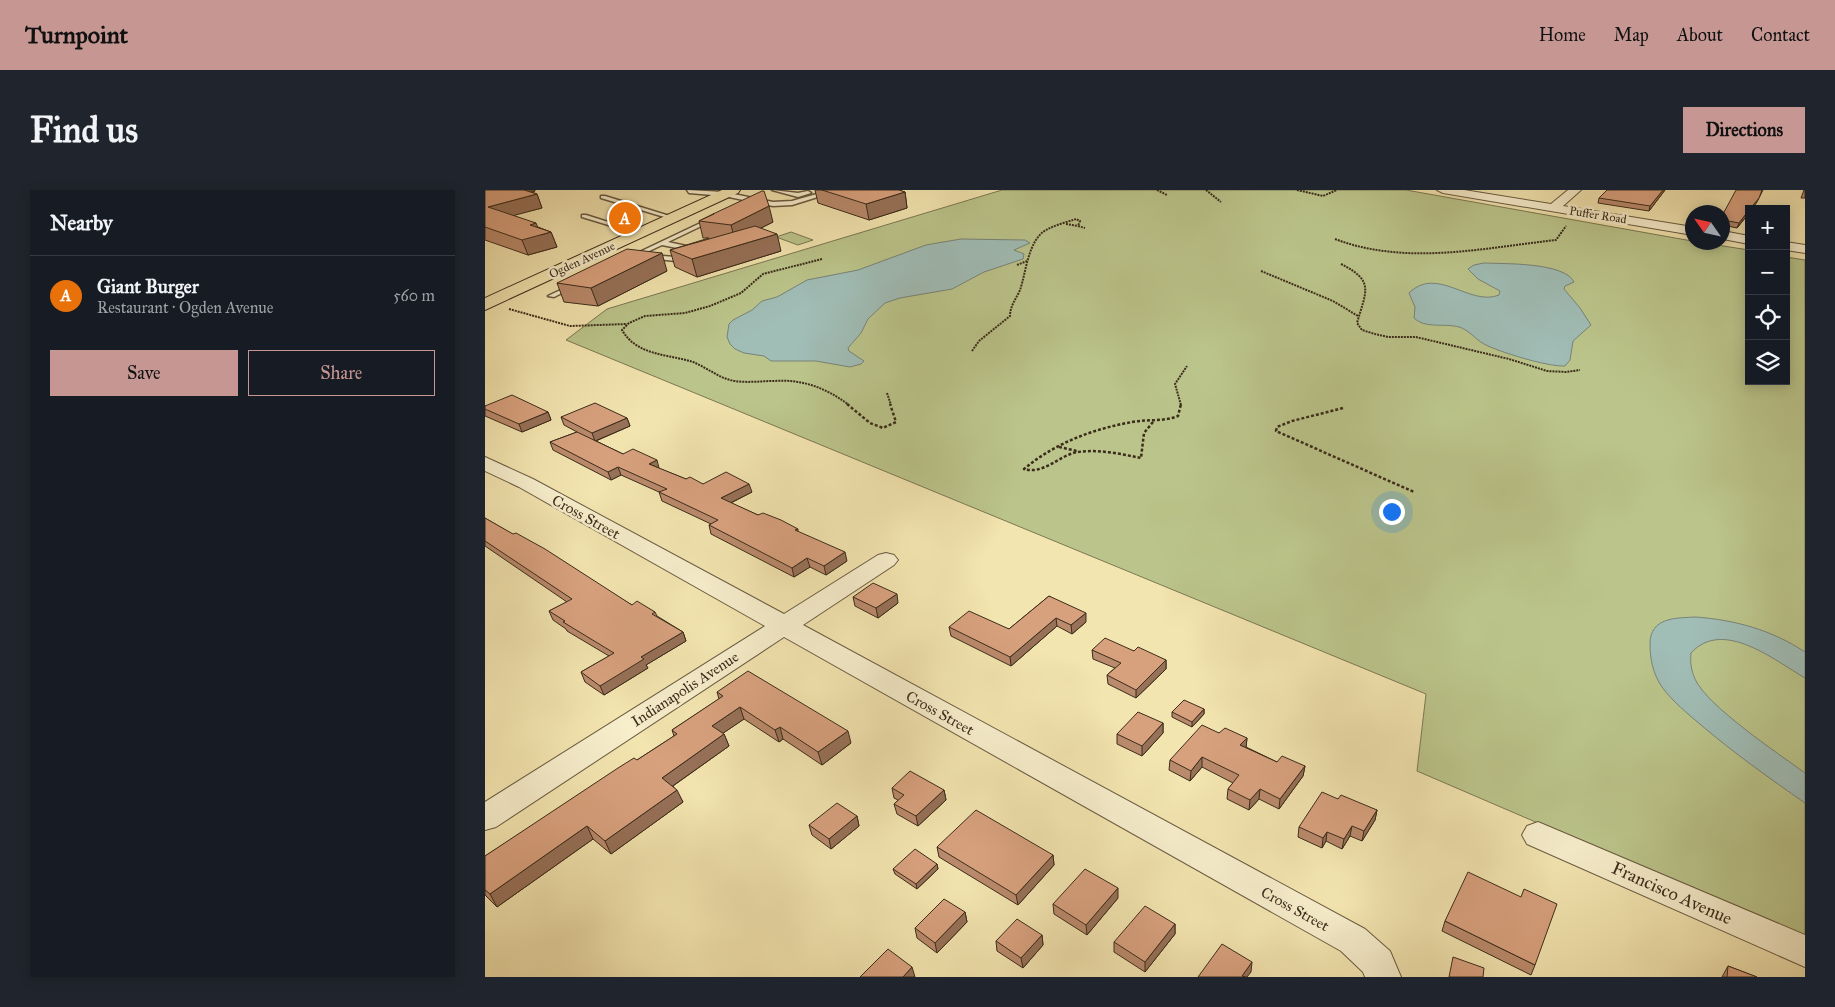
<!DOCTYPE html>
<meta charset="utf-8">
<style>
body{margin:0;font-family:"IM FELL Great Primer",serif;background:#20242c;color:#f1f3f6}
.controls{position:absolute;right:15px;top:15px;display:grid;overflow:hidden;border-radius:0px;box-shadow:0 2px 12px #0003}
.controls button{width:45px;height:45px;display:grid;place-items:center;padding:0;border:0;border-bottom:1px solid #363941;background:#171b24;color:#f1f3f6;font:25px sans-serif}
.compass{position:absolute;left:1200px;top:15px;width:45px;height:45px;border-radius:50%;background:#171b24;box-shadow:0 2px 12px #0003;rotate:304deg}
.you{position:absolute;left:906px;top:321px;width:18px;height:18px;margin:-12px;border:4px solid #fff;border-radius:50%;background:#1a73e8;box-shadow:0 0 0 8px #1a73e833}
.badge{display:grid;place-items:center;width:32px;height:32px;border-radius:50%;background:#c59692;color:#fff;font-size:16px;font-weight:700}
.pin{position:absolute;translate:-50% -50%;border:2px solid #fff;box-shadow:0 1px 5px #0006}
.list{margin:0;padding:0;list-style:none}
h2{display:flex;justify-content:space-between;align-items:center;height:65px;margin:0;padding:0 20px;font-size:21px}
h2 small{font-size:16px;font-weight:400;color:#9ea1a6}
.list li{display:grid;grid-template-columns:32px 1fr auto;gap:15px;align-items:center;box-sizing:border-box;height:80px;padding:0 20px;border-top:1px solid #363941}
.list b{display:block;font-size:19px;white-space:nowrap}
.list p{margin:0;font-size:16px;white-space:nowrap;color:#9ea1a6}
.list em{font-size:16px;font-style:normal;color:#9ea1a6}
.actions{display:flex;gap:10px;padding:15px 20px}
.actions a{flex:1;padding:11px 0;border:1px solid #c59692;border-radius:0px;text-align:center;font-size:18px;color:#c59692}
.actions .main{background:#c59692;color:#111}
.icon{flex:none;width:28px;height:28px;fill:none;stroke:currentColor;stroke-width:2;stroke-linecap:round;stroke-linejoin:round}
.map{position:relative;flex:none;width:1320px;height:787px;overflow:hidden;border-radius:0px}
header{display:flex;align-items:center;gap:30px;box-sizing:border-box;height:70px;padding:0 25px;background:#c59692;color:#111}
header strong{font-size:24px}
nav{display:flex;gap:28px;margin-inline-start:auto;font-size:18px}
.intro{display:flex;align-items:center;justify-content:space-between;box-sizing:border-box;height:120px;padding:0 30px}
h1{margin:0;font-size:35px}
.button{padding:12px 22px;border-radius:0px;background:#c59692;color:#111;font-size:18px;font-weight:700}
main{display:flex;gap:30px;padding:0 30px}
aside{flex:1;background:#171b24;border-radius:0px;box-shadow:0 2px 12px #0003}
.map>svg:first-child{display:block}
.green{fill:#bbc58b;stroke:#7b7853}
.water{fill:#a0bdb6;stroke:#788378}
.lines{fill:none;stroke-linecap:round;stroke-linejoin:round}
.service-casing{stroke:#695a40;stroke-width:3}
.minor-casing{stroke:#695a40;stroke-width:2}
.primary-casing{stroke:#3b2c1b;stroke-width:2}
.path-far1{stroke:#3b2c1b;stroke-width:2;stroke-dasharray:2 1;stroke-linecap:butt}
.path{stroke:#3b2c1b;stroke-width:2.5;stroke-dasharray:3 2;stroke-linecap:butt}
.service{fill:#f7eecc;fill-rule:evenodd}
.minor{fill:#f7eecc;fill-rule:evenodd}
.primary{fill:#f3e5b0;fill-rule:evenodd}
.wall{fill:#ba8a6c;stroke:#3b2c1b}
.shaded-wall{fill:#977158;stroke:#3b2c1b}
.building{fill:#d8a17e;stroke:#3b2c1b}
.labels{text-anchor:middle;stroke-width:5;stroke-linejoin:round;paint-order:stroke}
.far-street-label{font-size:12px;fill:#3b2c1b;stroke:#f7eecc}
.street-label{font-size:15px;fill:#3b2c1b;stroke:#f7eecc}
.near-street-label{font-size:18px;fill:#3b2c1b;stroke:#f7eecc}
</style>
<header>
<strong>Turnpoint</strong>
<nav><a>Home</a><a>Map</a><a>About</a><a>Contact</a></nav>
</header>
<div class="intro"><h1>Find us</h1><a class="button">Directions</a></div>
<main>
<aside>
<h2>Nearby<small></small></h2>
<ul class="list">
<li><span class="badge" style="background:#e8710a">A</span><div><b>Giant Burger</b><p>Restaurant · Ogden Avenue</p></div><em>560 m</em></li>
</ul>
<div class="actions"><a class="main">Save</a><a>Share</a></div>
</aside>
<div class="map">
<svg width="1320" height="787" viewBox="0 0 1320 787">
<rect width="100%" height="100%" fill="#f3e5b0"/>
<filter id="stains"><feTurbulence type="fractalNoise" baseFrequency=".004" numOctaves="4"/><feColorMatrix values="0 0 0 0 .2 0 0 0 0 .09 0 0 0 0 .02 0 0 0 .5 -.17"/></filter>
<radialGradient id="worn" r=".72"><stop offset=".6" stop-color="#630" stop-opacity="0"/><stop offset="1" stop-color="#630" stop-opacity=".3"/></radialGradient>
<!-- green -->
<g class="green">
<path d="M517 0H921L1207 51 1208 52 1219 53 1264 60V191H1301V67L1320 70V748L932 581 941 504 81 150 122 119Z"/>
<path d="M306 42 328 50 313 55 291 47Z"/>
</g>
<!-- water -->
<g class="water">
<path d="M476 49 540 50 545 53 529 60 539 64 538 69 499 82 467 99 415 108 400 113 383 129 376 143 363 158 364 161 379 171 376 174 365 177 331 171H286L279 166 259 163 250 159 245 154 242 147 244 134 248 130 267 120 277 111 292 107 322 90 373 80 441 55Z"/>
<path d="M999 73C1019 74 1079 72 1089 92L1080 96 1079 99 1095 118 1106 135 1088 151 1085 170 1080 176C1063 177 1014 162 999 154 990 149 984 140 974 137 960 133 940 139 929 128L930 117 924 103C952 75 985 117 1014 105L1015 101 993 89 983 79 989 75Z"/>
<path d="M1211 427C1250 430 1287 440 1320 462V488C1289 470 1238 428 1206 463 1205 472 1206 480 1210 489 1222 516 1294 564 1320 583V613C1284 588 1249 563 1216 535 1203 524 1187 511 1177 497 1168 484 1165 469 1165 454 1165 427 1191 428 1211 427Z"/>
</g>
<g class="lines">
<defs>
<g id="service">
<path d="M202 0 239 2 288 12 307 11 346 0H355L307 15 288 16 239 6 204 3Z"/>
<path d="M287 0 313 3 323 1 326 3 313 7Z"/>
<path d="M116 6H120L191 28 186 29 116 8Z"/>
<path d="M97 25H101L158 43 153 44 97 27Z"/>
<path d="M226 28 231 29 183 52 206 57 212 63 211 64 191 71 162 68V66L164 65 191 67 205 62 202 60 177 55 147 69 142 68Z"/>
<path d="M86 95 91 96 69 107 63 106Z"/>
</g>
<g id="minor">
<path d="M952 0H979L1066 14 1083 0H1096L1078 16 1208 37V45L958 3Z"/>
<path d="M1238 41 1264 46V54L1238 49Z"/>
<path d="M1301 52 1320 55V63L1301 60Z"/>
<path d="M0 267 48 289 299 424 393 365 401 363 409 365 413 370 409 375 318 435 880 739 905 761 916 787H880L878 782 856 761 299 447 11 637 0 640V612L280 436 34 297 0 281Z"/>
<path d="M1053 632 1320 745V777L1042 654 1037 645 1042 636Z"/>
</g>
<path id="primary" d="M237 0H255L253 3 0 120V108Z"/>
</defs>
<!-- service casing -->
<use href="#service" class="service-casing"/>
<!-- minor casing -->
<use href="#minor" class="minor-casing"/>
<!-- primary casing -->
<use href="#primary" class="primary-casing"/>
<!-- path-far1 -->
<g class="path-far1">
<path d="M672 0 682 5"/>
<path d="M721 0 736 12"/>
<path d="M812 0 838 6 852 0"/>
<path d="M581 34 593 36"/>
<path d="M850 49C921 76 998 58 1071 50L1081 36"/>
<path d="M337 69 278 84 256 103 225 116 200 123 160 126 144 133 137 140C152 166 183 164 208 172 223 178 235 189 250 191 263 193 276 191 289 191 318 189 341 198 364 215"/>
<path d="M856 74C890 91 881 101 872 133L877 140 890 144 903 147H931L1024 169 1062 181 1081 182 1095 180"/>
<path d="M532 75 542 71"/>
<path d="M776 81 848 111 873 126"/>
<path d="M24 119 85 136 142 134"/>
<path d="M487 161 494 151 525 126C525 116 531 109 535 100 541 83 543 50 561 40 570 35 582 32 591 29L595 31 593 36 600 38"/>
<path d="M402 203 406 215"/>
<path d="M696 215 690 194 702 176"/>
</g>
<!-- path -->
<g class="path">
<path d="M362 214 385 233 398 238 411 232 405 214"/>
<path d="M858 218 807 231 792 237 791 241 929 302"/>
<path d="M668 232 659 243 656 268C636 264 614 259 593 262 574 265 559 285 539 279 570 253 608 239 647 232 663 229 678 232 693 226L696 214"/>
<path d="M574 257 592 261"/>
</g>
<!-- service -->
<use href="#service" class="service"/>
<!-- minor -->
<use href="#minor" class="minor"/>
<!-- primary -->
<use href="#primary" class="primary"/>
</g>
<!-- wall -->
<g class="wall">
<path d="M0 0 50 1 47 2 52 4 57 18 28 25 53 37 66 42 72 57 43 65 0 50Z"/>
<path d="M330 0H414L420 2 422 18 384 30 333 13Z"/>
<path d="M1122 0H1180L1164 21 1113 13 1114 8Z"/>
<path d="M1319 0H1320V8H1316Z"/>
<path d="M1272 12 1264 19V23L1252 38 1238 35V24Z"/>
<path d="M228 24 288 32 276 38 296 61 212 87 190 77 185 60 224 48H218L214 31Z"/>
<path d="M182 81 113 116 79 112 72 93Z"/>
<path d="M0 216 63 222 66 230 37 242 0 226Z"/>
<path d="M76 227 142 228 145 236 111 251 138 264 201 289 218 294 267 302 246 313 273 325 313 339V342L362 371 341 385 325 377 309 387 226 344 224 335 226 334 177 311 174 302 136 285 126 290 68 260 65 252 92 242 79 235Z"/>
<path d="M0 328 147 415 170 422 172 426 198 442 201 451 161 475 163 478 119 505 100 492 96 482 124 466 82 441 81 439 68 430 64 421 82 412 0 356Z"/>
<path d="M564 406 601 432 587 444 572 436 526 476 466 446 464 437 524 439Z"/>
<path d="M368 407 413 413 393 428 370 416Z"/>
<path d="M607 460 649 461 681 470V479L651 508 623 494 622 485 630 478 608 469Z"/>
<path d="M232 502 366 553 337 575 298 549 294 552 259 529 238 543 239 544 244 556 188 596 198 612 126 664 108 649 12 717 0 705V666L152 570 189 546 187 540 234 509Z"/>
<path d="M719 519V524L707 537 687 527V522Z"/>
<path d="M678 533V543L657 566 632 554V544Z"/>
<path d="M734 543 762 548 761 557 792 572 820 576 818 586 794 619 774 609 764 620 742 609 743 599 748 593 717 577 705 591 684 580 685 570Z"/>
<path d="M407 598 459 600 461 610 433 636 412 624 409 614 413 610 409 608Z"/>
<path d="M853 609 892 620 890 630 877 651 865 646 857 659 841 651 837 658 813 647 814 637Z"/>
<path d="M372 626 374 636 346 659 327 645 324 635Z"/>
<path d="M452 657 568 665 569 675 533 715 454 667Z"/>
<path d="M452 674 453 679 432 699 410 684 408 679Z"/>
<path d="M633 708 602 745 569 724 568 714Z"/>
<path d="M480 722 482 732 452 763 432 748 430 738Z"/>
<path d="M960 731 1050 775 1046 785 957 741Z"/>
<path d="M690 734V744L660 782 629 762V752Z"/>
<path d="M557 745 558 755 538 778 512 761 511 751Z"/>
<path d="M1243 776 1272 787H1237Z"/>
</g>
<!-- shaded-wall -->
<g class="shaded-wall">
<path d="M23 0H50V1L26 7Z"/>
<path d="M1178 0H1180L1164 21 1165 16Z"/>
<path d="M1277 0H1278L1272 12 1267 19H1265Z"/>
<path d="M420 2 422 18 384 30 381 14Z"/>
<path d="M52 4 57 18 8 31 3 17Z"/>
<path d="M284 16 288 32 250 51 246 35Z"/>
<path d="M1264 20V23L1252 38 1254 33Z"/>
<path d="M51 33 56 45 66 42 72 57 43 65 37 50 45 35Z"/>
<path d="M292 44 296 61 212 87 207 69Z"/>
<path d="M177 63 182 81 113 116 106 98Z"/>
<path d="M63 222 66 230 37 242 34 234Z"/>
<path d="M142 228 145 236 110 251 107 243Z"/>
<path d="M172 270 174 278 164 274Z"/>
<path d="M133 277 136 285 126 290 123 282Z"/>
<path d="M264 294 267 302 239 316 236 308Z"/>
<path d="M360 362 362 371 341 385 339 376Z"/>
<path d="M322 368 325 377 309 387 307 378Z"/>
<path d="M412 404 413 413 393 428 391 418Z"/>
<path d="M601 423V432L587 444 586 435Z"/>
<path d="M571 428 572 436 526 476 525 467Z"/>
<path d="M198 442 201 451 161 475 163 478 119 505 115 496 156 467Z"/>
<path d="M681 470V479L651 508V500Z"/>
<path d="M255 517 259 529 231 548 227 536Z"/>
<path d="M719 519V524L707 537V532Z"/>
<path d="M678 533V543L657 566V556Z"/>
<path d="M295 537 298 549 294 552 290 540Z"/>
<path d="M363 541 366 553 337 575 333 562Z"/>
<path d="M239 544 244 556 182 600 177 588Z"/>
<path d="M762 548 761 558 755 555Z"/>
<path d="M717 567V577L705 591 706 581Z"/>
<path d="M820 576 818 586 794 619 795 609Z"/>
<path d="M775 599 774 609 764 620 765 610Z"/>
<path d="M192 600 198 612 126 664 120 651Z"/>
<path d="M459 600 461 610 433 636 431 626Z"/>
<path d="M892 620 890 630 877 651 879 641Z"/>
<path d="M372 626 374 636 346 659 344 649Z"/>
<path d="M102 636 108 649 12 717 5 704Z"/>
<path d="M867 636 865 646 857 659 859 649Z"/>
<path d="M842 642 841 651 837 658 838 648Z"/>
<path d="M568 665 569 675 533 715 531 705Z"/>
<path d="M452 674 453 679 432 699 431 694Z"/>
<path d="M633 698V708L602 745 601 735Z"/>
<path d="M480 722 482 732 452 763 450 753Z"/>
<path d="M690 734V744L660 782V772Z"/>
<path d="M557 745 558 755 538 778 536 768Z"/>
<path d="M767 772 766 782 762 787H757V786Z"/>
<path d="M427 777 430 787H418Z"/>
</g>
<!-- building -->
<g class="building">
<path d="M0 0H39L52 4 3 17 51 33 45 35 66 42 37 50 0 37Z"/>
<path d="M337 0H414L420 2 381 14Z"/>
<path d="M1122 0H1178L1165 16 1114 8Z"/>
<path d="M1251 0H1277L1274 8 1265 19H1264V20L1254 33 1238 30V24Z"/>
<path d="M277 1H279L284 16 246 35 214 31 229 24H228Z"/>
<path d="M270 36 292 44 207 69 185 60Z"/>
<path d="M142 59 177 63 106 98 72 93Z"/>
<path d="M27 205 63 222 34 234 0 219V216Z"/>
<path d="M110 213 142 228 107 243 76 227Z"/>
<path d="M92 242 138 264 148 259 172 270 164 274 201 289 205 287 218 294 241 282 264 294 236 308 273 325 278 323 296 330 313 339 310 340 360 362 339 376 322 368 307 378 224 335 233 330 174 302 182 299 133 277 123 282 65 252Z"/>
<path d="M0 328 28 344 31 343 60 359 147 415 152 411 170 422 167 424 198 442 156 467 159 469 115 496 96 482 129 463 78 432 80 431 64 421 87 409 0 351Z"/>
<path d="M388 393 412 404 391 418 368 407Z"/>
<path d="M564 406 601 423 586 435 571 428 525 467 464 437 484 421 524 439Z"/>
<path d="M620 448 649 461 653 457 681 470 651 500 622 485 636 473 607 460Z"/>
<path d="M263 481 363 541 333 562 295 537 290 540 255 517 227 536 239 544 177 588 192 600 120 651 102 636 5 704 0 700V666L133 578 149 568 152 570 192 544 187 540 238 506 232 502Z"/>
<path d="M699 510 719 519 707 532 687 522Z"/>
<path d="M653 522 678 533 657 556 632 544Z"/>
<path d="M717 535 734 543 740 538 762 548 755 555 792 572 797 566 820 576 795 609 775 599 765 610 743 599 754 585 717 567 706 581 685 570Z"/>
<path d="M425 581 459 600 431 626 409 614 419 605 407 598Z"/>
<path d="M837 602 853 609 856 605 892 620 879 641 867 636 859 649 842 642 838 648 814 637Z"/>
<path d="M352 613 372 626 344 649 324 635Z"/>
<path d="M491 620 568 665 531 705 452 657Z"/>
<path d="M430 659 452 674 431 694 408 679Z"/>
<path d="M600 679 633 698 601 735 568 714Z"/>
<path d="M983 682 1036 707 1039 699 1072 714 1050 775 960 731Z"/>
<path d="M459 709 480 722 450 753 430 738Z"/>
<path d="M660 716 690 734 660 772 629 752Z"/>
<path d="M532 729 557 745 536 768 511 751Z"/>
<path d="M737 754 767 772 757 786 760 787H713Z"/>
<path d="M403 759 427 777 418 787H375Z"/>
<path d="M968 767 999 778 998 787H964Z"/>
<path d="M1243 776 1272 787H1242Z"/>
</g>
<g class="labels">
<!-- far-street labels -->
<g class="far-street-label">
<text transform="translate(1113 25) rotate(9)" y="4">Puffer Road</text>
<text transform="translate(97 70) rotate(-25)" y="4">Ogden Avenue</text>
</g>
<!-- street labels -->
<g class="street-label">
<text transform="translate(101 327) rotate(29)" y="5">Cross Street</text>
<text transform="translate(200 499) rotate(-33)" y="5">Indianapolis Avenue</text>
<text transform="translate(455 523) rotate(29)" y="5">Cross Street</text>
<text transform="translate(810 719) rotate(29)" y="5">Cross Street</text>
</g>
<!-- near-street labels -->
<g class="near-street-label">
<text transform="translate(1187 703) rotate(24)" y="6">Francisco Avenue</text>
</g>
</g>
<rect width="100%" height="100%" filter="url(#stains)"/>
<rect width="100%" height="100%" fill="url(#worn)"/>
</svg>
<div class="controls">
<button>+</button>
<button>−</button>
<button><svg class="icon" aria-label="locate" viewBox="0 0 24 24"><circle cx="12" cy="12" r="6"/><path d="M12 2v4M12 18v4M2 12h4M18 12h4"/></svg></button>
<button><svg class="icon" aria-label="layers" viewBox="0 0 24 24"><path d="M12 4l9 5-9 5-9-5zM3 14l9 5 9-5"/></svg></button>
</div>
<svg class="compass" viewBox="-18 -18 36 36"><path d="M0-13l5 13h-10z" fill="#e53935"/><path d="M0 13l5-13h-10z" fill="#9ea1a6"/></svg>
<div class="you"></div>
<div class="pin badge" style="left:140px;top:28px;background:#e8710a">A</div>
</div>
</main>
